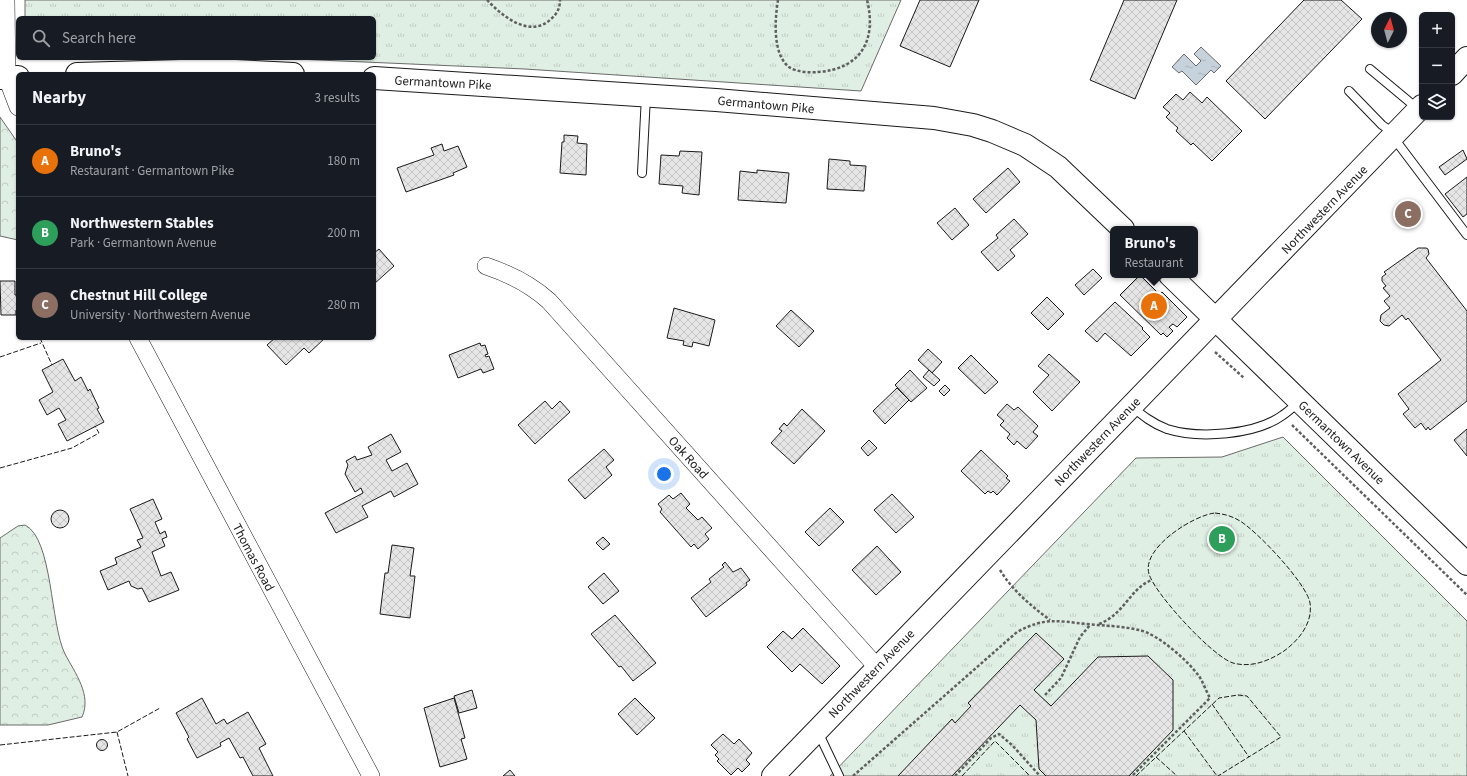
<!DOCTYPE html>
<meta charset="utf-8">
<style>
body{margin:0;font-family:"Source Sans 3",sans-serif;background:#242831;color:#f1f3f6}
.controls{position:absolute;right:12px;top:12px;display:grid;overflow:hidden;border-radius:6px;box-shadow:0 1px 3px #0004}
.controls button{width:36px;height:36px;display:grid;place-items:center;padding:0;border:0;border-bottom:1px solid #363941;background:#171b24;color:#f1f3f6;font:20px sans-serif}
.compass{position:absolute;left:1371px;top:12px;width:36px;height:36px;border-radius:50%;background:#171b24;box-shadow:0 1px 3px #0004;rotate:6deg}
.you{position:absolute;left:664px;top:474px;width:14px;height:14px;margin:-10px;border:3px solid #fff;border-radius:50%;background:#1a73e8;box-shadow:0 0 0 6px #1a73e833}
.badge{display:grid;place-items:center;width:26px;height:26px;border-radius:50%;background:#ea580c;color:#fff;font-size:13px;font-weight:700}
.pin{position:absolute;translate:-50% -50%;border:2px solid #fff;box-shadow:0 1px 4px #0006}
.popup{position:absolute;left:1110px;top:226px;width:88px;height:52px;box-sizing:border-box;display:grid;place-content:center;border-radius:6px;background:#171b24;filter:drop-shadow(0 1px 3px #0005);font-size:13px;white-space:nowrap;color:#9ea1a6}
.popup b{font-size:15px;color:#f1f3f6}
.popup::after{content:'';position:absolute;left:50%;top:100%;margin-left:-8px;border:8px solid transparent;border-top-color:#171b24}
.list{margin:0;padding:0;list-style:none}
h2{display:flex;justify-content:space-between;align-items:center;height:52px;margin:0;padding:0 16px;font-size:17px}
h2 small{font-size:13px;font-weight:400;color:#9ea1a6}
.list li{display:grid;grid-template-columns:26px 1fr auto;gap:12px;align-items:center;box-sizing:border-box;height:72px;padding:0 16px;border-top:1px solid #363941}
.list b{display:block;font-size:15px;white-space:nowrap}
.list p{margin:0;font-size:13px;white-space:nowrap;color:#9ea1a6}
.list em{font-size:13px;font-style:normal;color:#9ea1a6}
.icon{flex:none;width:22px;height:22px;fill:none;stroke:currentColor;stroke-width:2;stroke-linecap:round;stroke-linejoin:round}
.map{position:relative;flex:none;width:1467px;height:776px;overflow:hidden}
.search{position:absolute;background:#171b24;box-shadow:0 1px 3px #0004;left:16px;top:16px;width:360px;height:44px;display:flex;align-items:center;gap:10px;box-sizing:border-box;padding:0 14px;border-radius:6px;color:#9ea1a6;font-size:15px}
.panel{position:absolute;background:#171b24;box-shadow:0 1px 3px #0004;left:16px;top:72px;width:360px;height:268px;border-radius:6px}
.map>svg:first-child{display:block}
.grass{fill:url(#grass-tufts);stroke:#6a6a6a}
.forest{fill:url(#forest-crowns);stroke:#6a6a6a}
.water{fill:url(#water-ripples);stroke:#6a6a6a}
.building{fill:url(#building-cross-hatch);stroke:#1a1a1a}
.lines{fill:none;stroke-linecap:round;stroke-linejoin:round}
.lane-casing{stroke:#1a1a1a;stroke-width:10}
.street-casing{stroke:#1a1a1a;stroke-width:18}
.secondary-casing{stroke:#1a1a1a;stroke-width:24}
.primary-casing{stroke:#1a1a1a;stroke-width:24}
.path{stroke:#5f5f5f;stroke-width:2.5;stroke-dasharray:3 2;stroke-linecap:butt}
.lane{stroke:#fff;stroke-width:8}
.street{stroke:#fff;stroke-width:17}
.secondary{stroke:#fff;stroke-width:22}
.primary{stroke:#fff;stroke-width:22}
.fence{stroke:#1a1a1a;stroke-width:1;stroke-dasharray:5 2;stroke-linecap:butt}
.labels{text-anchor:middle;stroke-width:3;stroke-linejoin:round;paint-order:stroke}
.street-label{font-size:13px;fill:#1a1a1a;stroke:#fff}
</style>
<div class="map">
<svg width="1467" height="776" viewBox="0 0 1467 776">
<defs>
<pattern id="grass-tufts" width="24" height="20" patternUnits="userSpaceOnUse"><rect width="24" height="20" fill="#e0efe3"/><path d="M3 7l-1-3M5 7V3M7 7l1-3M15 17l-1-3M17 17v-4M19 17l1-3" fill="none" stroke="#c0ccc2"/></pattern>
<pattern id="forest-crowns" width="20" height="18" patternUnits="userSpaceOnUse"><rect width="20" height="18" fill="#e0efe3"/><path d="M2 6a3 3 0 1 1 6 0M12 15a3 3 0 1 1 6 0" fill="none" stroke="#c0ccc2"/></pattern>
<pattern id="water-ripples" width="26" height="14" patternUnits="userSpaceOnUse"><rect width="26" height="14" fill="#c6d2dc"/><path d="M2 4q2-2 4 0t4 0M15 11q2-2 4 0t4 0" fill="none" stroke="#aab4bc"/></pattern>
<pattern id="building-cross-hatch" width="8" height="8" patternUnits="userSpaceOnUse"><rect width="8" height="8" fill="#e6e6e6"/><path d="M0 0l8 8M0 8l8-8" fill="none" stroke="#c5c5c5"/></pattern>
</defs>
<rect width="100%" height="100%" fill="#fff"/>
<!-- grass -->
<g class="grass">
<path d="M25 0H901L861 91 525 69 273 58H374V18H25Z"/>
<path d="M1283 437 1467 621V776H830L1136 458 1222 457Z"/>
</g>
<!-- forest -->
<g class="forest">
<path d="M0 117 18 143V240L0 236Z"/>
<path d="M25 525C53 539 50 624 65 654 75 673 92 695 82 717L48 725H0V538L18 526Z"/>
</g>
<!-- water -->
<path class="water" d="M1201 47 1221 66 1214 73 1211 70 1196 85 1182 71 1179 73 1172 67 1184 54 1196 66 1201 61 1194 54Z"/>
<!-- building -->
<g class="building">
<path d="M920 0H979L950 67 900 46Z"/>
<path d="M1124 0H1177L1135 99 1090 80Z"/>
<path d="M1304 0H1341L1362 19 1265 119 1226 81Z"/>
<path d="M1190 92 1202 103 1207 97 1242 131 1212 161 1193 143 1191 145 1176 131 1178 128 1166 117 1170 113 1163 107 1176 94 1183 100Z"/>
<path d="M564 135 578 136 577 143 587 144 586 175 560 173 562 142H564Z"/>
<path d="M442 144 444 151 458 146 467 167 453 173 454 175 406 192 397 168 434 155 431 148Z"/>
<path d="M1463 150 1467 159 1445 175 1439 167Z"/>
<path d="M680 151 702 152 699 195 682 193 683 186 659 184 661 155 679 156Z"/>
<path d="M829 159 850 161V165L866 166 864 191 827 189Z"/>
<path d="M1008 168 1020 182 986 213 973 199Z"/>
<path d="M757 170 789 173 786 203 738 200 740 171 757 173Z"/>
<path d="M1467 177V214L1463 217 1445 194Z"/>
<path d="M955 208 969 225 952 240 937 223Z"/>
<path d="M1014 219 1028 234 1010 250 1015 256 998 271 981 252 998 238 996 235Z"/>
<path d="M1418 248H1426L1428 249 1429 254 1426 258 1467 311V401L1430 430 1428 427 1426 430 1421 423 1415 428 1403 414 1409 409 1398 394 1441 360 1408 318 1406 320 1402 315 1389 326 1384 325 1380 321 1381 315 1390 308 1384 301 1390 296 1383 288 1386 286 1382 281V277L1386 274 1384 272Z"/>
<path d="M379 249 394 266 374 284V253Z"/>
<path d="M1093 269 1102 278 1084 295 1075 285Z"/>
<path d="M1140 275 1160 295 1162 292 1187 317 1177 327 1173 324 1169 327 1173 331 1167 337 1163 333 1161 335 1120 295Z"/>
<path d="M0 281H15V295H18V310H16V315H1Z"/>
<path d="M1047 297 1064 314 1048 330 1031 313Z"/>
<path d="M1115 302 1143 328 1142 329 1150 337 1131 356 1105 333 1097 342 1085 331Z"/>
<path d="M674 308 715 320 709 346 693 342 692 347 683 345 684 341 667 338Z"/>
<path d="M791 310 814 331 799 347 776 326Z"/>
<path d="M275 338H325L309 353 304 348 286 365 267 345Z"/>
<path d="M480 343 481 346 485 345 488 354 485 355 486 357 489 356 494 369 483 373 481 369 458 378 449 355Z"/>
<path d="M928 349 942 362 932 373 918 360Z"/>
<path d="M1049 354 1080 382 1052 411 1033 392 1049 375 1038 366Z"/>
<path d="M971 355 998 382 985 394 958 368Z"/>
<path d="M63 359 75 381 81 377 88 391 90 389 99 408 97 409 104 422 67 441 58 424 66 420 59 408 47 415 39 400 53 392 42 370Z"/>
<path d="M910 370 927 388 911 402 895 385Z"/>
<path d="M929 370 940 380 934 386 923 377Z"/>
<path d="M945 385 950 390 944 396 939 391Z"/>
<path d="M897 388 909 400 885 424 873 411Z"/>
<path d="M545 401 552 409 560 401 570 412 535 444 518 425Z"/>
<path d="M1007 404 1014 410 1018 407 1038 426 1033 432 1038 436 1026 449 1017 441 1014 445 1007 438 1010 434 1000 425 1004 421 997 415Z"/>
<path d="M802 409 825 431 794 464 771 443 782 431 779 429 784 423 787 426Z"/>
<path d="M1467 429V456L1454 440Z"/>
<path d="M391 434 401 452 386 460 392 471 407 463 418 484 394 497 391 491 362 506 368 517 336 533 325 513 363 493 361 488 355 492 345 474 348 465 346 461 355 456 357 460 372 455 368 447Z"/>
<path d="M869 440 877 448 868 456 861 448Z"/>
<path d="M604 449 614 460 606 467 612 475 585 499 568 480Z"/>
<path d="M981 450 1008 476 1006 478 1010 481 997 495 993 491 991 493 988 491 985 494 961 471Z"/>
<path d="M681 493 690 504 686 508 698 520 702 517 712 528 705 534 709 539 698 549 694 544 691 547 660 512 662 509 658 504 669 495 673 499Z"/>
<path d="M892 494 914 517 896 533 874 510Z"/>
<path d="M153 499 162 519 155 522 160 534 165 531 167 537 162 539 165 546 152 552 161 576 171 572 179 590 149 602 142 588 138 589 131 586 129 581 108 590 100 571 117 564 115 558 141 547 137 540 143 538 130 509Z"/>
<path d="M830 508 844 522 819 546 805 532Z"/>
<circle cx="60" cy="519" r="9"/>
<path d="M603 537 610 544 603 550 596 543Z"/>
<path d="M392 545 414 548 410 576H415L410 618 380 614 385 573H388Z"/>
<path d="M877 546 901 572 876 595 852 570Z"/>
<path d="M725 562 733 572 741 568 750 580 746 583 747 585 706 617 691 598 711 582 709 579 724 567 722 565Z"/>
<path d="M604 573 619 591 603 604 588 587Z"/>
<path d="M615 615 656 663 633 681 621 666 619 667 591 634Z"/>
<path d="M803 628 840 666 822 684 800 664 792 672 767 647 783 631 792 639Z"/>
<path d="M1036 633 1064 659 1034 690 1051 706 1098 657 1148 656 1173 680V730L1129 776H1046L1039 769 1036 720 1020 705 952 776H898L952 719 955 723 971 706 968 703Z"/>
<path d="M472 690 477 708 459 713 454 696Z"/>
<path d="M202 698 216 724 224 719 227 724 248 712 266 744 259 748 273 776H253L243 757 240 758 229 738 220 743 221 746 197 758 187 739 189 737 176 713Z"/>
<path d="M454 698 465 738 461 739 467 759 440 767 424 708Z"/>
<path d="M635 698 655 718 637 735 618 714Z"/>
<path d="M723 734 734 744 739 739 752 753 746 760 750 764 742 772 738 768 731 775 717 761 719 759 715 755 718 752 711 745Z"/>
<circle cx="102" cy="745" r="5.5"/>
<path d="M510 770 515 776H503Z"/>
</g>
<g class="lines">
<defs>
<g id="lane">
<path d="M1370 69 1418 109"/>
<path d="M1349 91 1382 125 1395 134"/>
<path d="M1393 137 1467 235"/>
<path d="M642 173 646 96"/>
<path d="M1131 406C1142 415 1153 424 1167 429 1199 439 1256 435 1283 415 1289 411 1294 406 1300 401"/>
<path d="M818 732 839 776"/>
</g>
<g id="street">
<path d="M6 0 7 78 18 107"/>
<path d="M486 266C510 274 530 284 549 301L877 667"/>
<path d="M138 338 371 776"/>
</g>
<g id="secondary">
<path d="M1452 74 1467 58"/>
<path d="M773 776 1422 106"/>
</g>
<g id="primary">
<path d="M77 74 215 70 293 74"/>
<path d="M0 78 18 77"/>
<path d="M374 78 716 100 934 118 973 125 992 131 1025 145 1058 167 1123 229"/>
<path d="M1170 275 1467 564"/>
</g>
</defs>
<!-- lane casing -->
<use href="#lane" class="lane-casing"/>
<!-- street casing -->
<use href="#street" class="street-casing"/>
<!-- secondary casing -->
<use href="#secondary" class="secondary-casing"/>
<!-- primary casing -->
<use href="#primary" class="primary-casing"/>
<!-- path -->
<g class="path">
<path d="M487 0C502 16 530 39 551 19 557 14 560 8 560 0"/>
<path d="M778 0C775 18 772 54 789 67 796 72 810 73 818 72 861 69 877 40 867 0"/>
<path d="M1215 352 1244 378"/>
<path d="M1292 425 1467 595"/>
<path d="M1000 570C1013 591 1030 605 1050 620"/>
<path d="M1099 624C1125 614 1130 588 1152 580"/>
<path d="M1045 695 1061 678 1080 637 1090 625"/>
<path d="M853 776 1017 632C1045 617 1057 621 1087 624 1105 626 1122 626 1139 630 1158 634 1187 660 1199 676 1203 682 1206 691 1210 698L1132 776"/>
<path d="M955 776 991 738 999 734 1012 745 1040 776"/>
</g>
<!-- lane -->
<use href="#lane" class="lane"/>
<!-- street -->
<use href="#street" class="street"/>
<!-- secondary -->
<use href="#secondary" class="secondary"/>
<!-- primary -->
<use href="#primary" class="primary"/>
<!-- fence -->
<g class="fence">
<path d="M40 338 52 365"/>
<path d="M0 357 41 343"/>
<path d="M0 468 72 448 99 433 95 426"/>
<path d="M1215 513C1224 514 1232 516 1240 521 1258 532 1307 584 1310 603 1313 623 1299 640 1284 651 1269 661 1251 668 1233 663 1213 657 1155 594 1149 574 1141 548 1194 515 1215 513Z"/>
<path d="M1212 704 1249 757"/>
<path d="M1184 731 1217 776"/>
<path d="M117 732 128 776"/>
<path d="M0 745 117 732 160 708"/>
<path d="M1156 757 1177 776"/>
<path d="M962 776 995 741 1028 774 1029 776"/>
<path d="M1136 776 1219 698 1238 695 1247 696 1281 737 1218 776"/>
</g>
</g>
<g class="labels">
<!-- street labels -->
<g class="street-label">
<text transform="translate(443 82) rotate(3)" y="5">Germantown Pike</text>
<text transform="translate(766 104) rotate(5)" y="5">Germantown Pike</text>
<text transform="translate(1324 209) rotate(-46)" y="5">Northwestern Avenue</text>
<text transform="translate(1097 441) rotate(-46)" y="5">Northwestern Avenue</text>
<text transform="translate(1342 442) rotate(44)" y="5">Germantown Avenue</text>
<text transform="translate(689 457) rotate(48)" y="5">Oak Road</text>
<text transform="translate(254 557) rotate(62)" y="5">Thomas Road</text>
<text transform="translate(871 673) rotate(-46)" y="5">Northwestern Avenue</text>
</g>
</g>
</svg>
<div class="controls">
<button>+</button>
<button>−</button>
<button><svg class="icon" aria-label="layers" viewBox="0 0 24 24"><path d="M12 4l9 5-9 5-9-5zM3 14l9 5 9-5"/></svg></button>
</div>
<svg class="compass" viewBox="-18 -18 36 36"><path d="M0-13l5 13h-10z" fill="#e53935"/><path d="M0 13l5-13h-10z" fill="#9ea1a6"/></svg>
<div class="you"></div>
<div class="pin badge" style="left:1154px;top:306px;background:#e8710a">A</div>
<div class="popup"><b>Bruno's</b>Restaurant</div>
<div class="pin badge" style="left:1222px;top:539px;background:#2e9e5b">B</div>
<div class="pin badge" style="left:1408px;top:214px;background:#8d6e63">C</div>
<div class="search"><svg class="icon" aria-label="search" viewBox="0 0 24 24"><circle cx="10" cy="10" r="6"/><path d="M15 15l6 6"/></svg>Search here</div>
<section class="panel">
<h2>Nearby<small>3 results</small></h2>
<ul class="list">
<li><span class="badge" style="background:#e8710a">A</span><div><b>Bruno's</b><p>Restaurant · Germantown Pike</p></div><em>180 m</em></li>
<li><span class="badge" style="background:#2e9e5b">B</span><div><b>Northwestern Stables</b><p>Park · Germantown Avenue</p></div><em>200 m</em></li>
<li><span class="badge" style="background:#8d6e63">C</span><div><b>Chestnut Hill College</b><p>University · Northwestern Avenue</p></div><em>280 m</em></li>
</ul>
</section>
</div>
